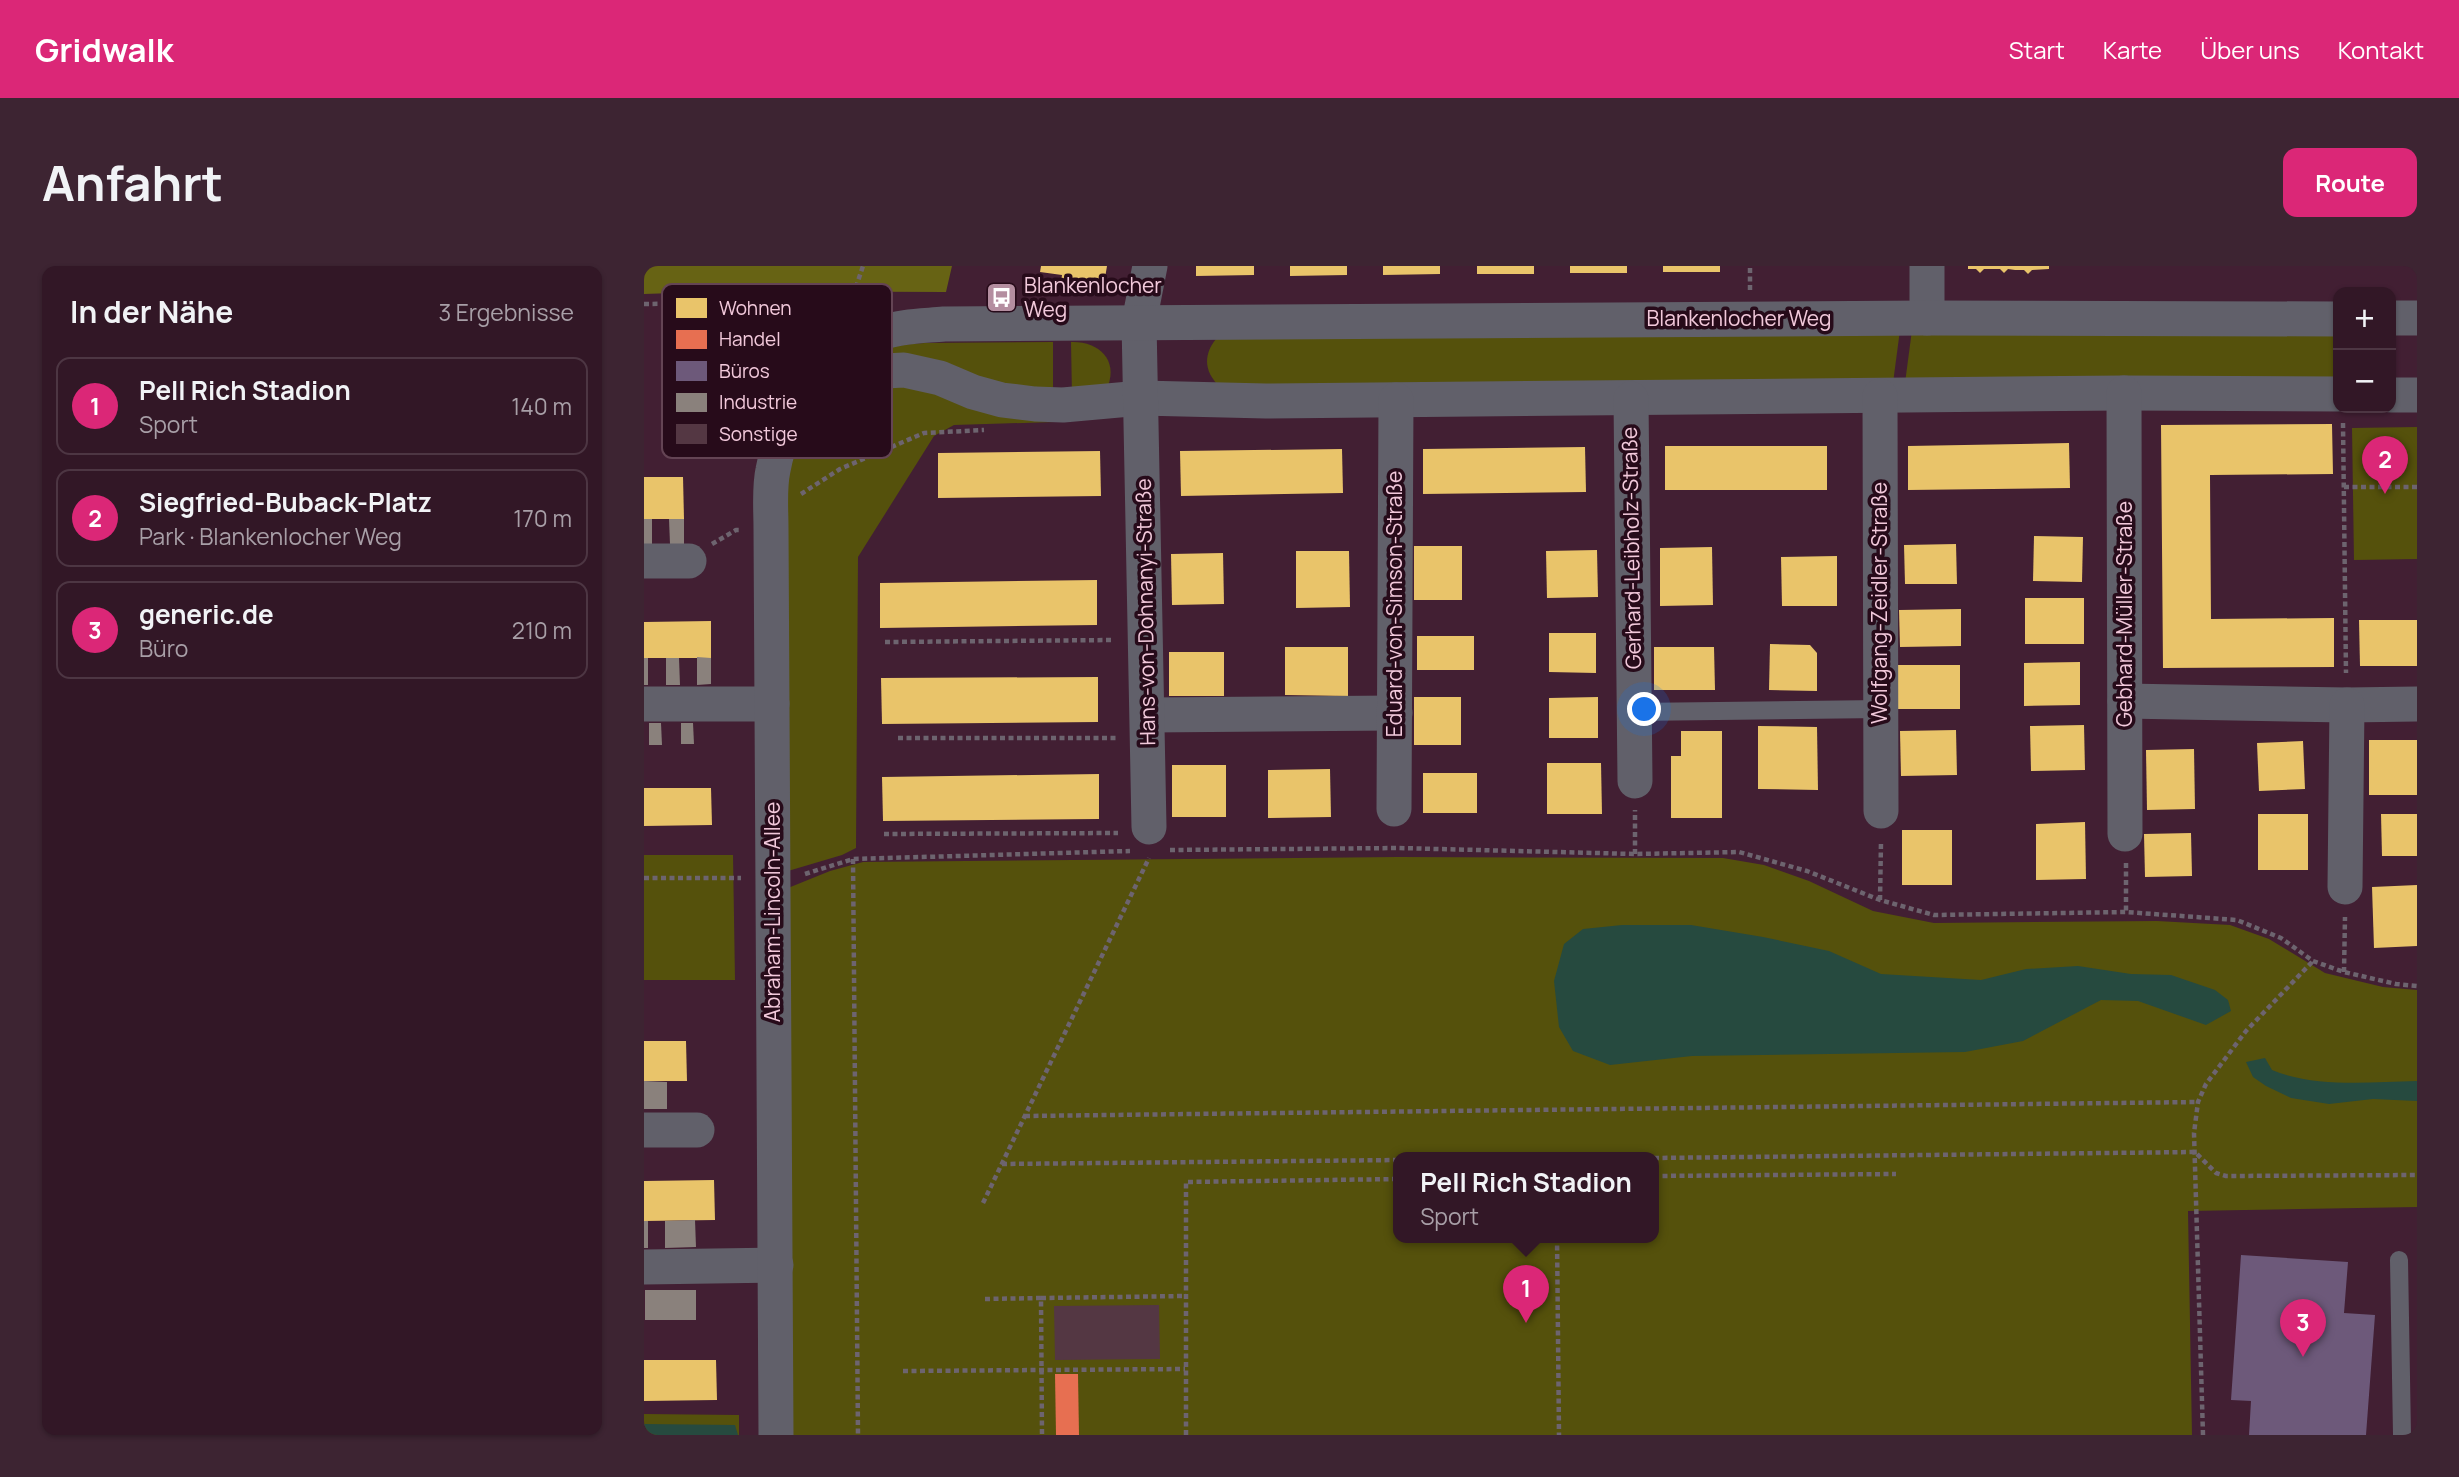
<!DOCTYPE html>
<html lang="de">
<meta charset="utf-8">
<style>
body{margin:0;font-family:Manrope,sans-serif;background:#3d2432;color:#f1f3f6}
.controls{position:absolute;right:21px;top:21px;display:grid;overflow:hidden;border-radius:14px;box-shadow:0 2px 5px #0004}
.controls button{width:63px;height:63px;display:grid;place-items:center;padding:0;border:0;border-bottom:2px solid #4d3643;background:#321726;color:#f1f3f6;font:35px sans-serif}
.you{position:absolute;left:1001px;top:444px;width:24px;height:24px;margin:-18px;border:5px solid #fff;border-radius:50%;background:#1a73e8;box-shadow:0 0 0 10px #1a73e833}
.badge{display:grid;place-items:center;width:46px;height:46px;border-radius:50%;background:#db2777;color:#fff;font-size:23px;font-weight:700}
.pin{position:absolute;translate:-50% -58px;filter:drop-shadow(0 2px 4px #0008)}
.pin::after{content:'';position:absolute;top:37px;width:24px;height:21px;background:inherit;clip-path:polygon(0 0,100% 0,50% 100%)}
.popup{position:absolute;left:749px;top:886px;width:266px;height:91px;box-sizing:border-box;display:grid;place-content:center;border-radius:14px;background:#321726;filter:drop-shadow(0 2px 5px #0005);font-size:23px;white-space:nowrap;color:#a89fa7}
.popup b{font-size:26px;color:#f1f3f6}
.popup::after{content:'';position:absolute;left:50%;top:100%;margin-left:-14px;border:14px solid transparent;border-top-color:#321726}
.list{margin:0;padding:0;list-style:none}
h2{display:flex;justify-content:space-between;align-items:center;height:91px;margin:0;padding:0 28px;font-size:30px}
h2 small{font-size:23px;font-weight:400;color:#a89fa7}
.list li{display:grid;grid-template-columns:46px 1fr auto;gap:21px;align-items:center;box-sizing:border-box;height:98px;margin:0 14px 14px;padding:0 14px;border:2px solid #4d3643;border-radius:14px}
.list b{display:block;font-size:26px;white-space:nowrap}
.list p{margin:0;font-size:23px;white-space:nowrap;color:#a89fa7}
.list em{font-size:23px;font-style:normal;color:#a89fa7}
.map{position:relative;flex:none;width:1773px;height:1169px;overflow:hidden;border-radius:14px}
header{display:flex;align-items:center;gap:42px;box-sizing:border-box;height:98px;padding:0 35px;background:#db2777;color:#fff}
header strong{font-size:33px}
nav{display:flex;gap:38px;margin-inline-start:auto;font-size:24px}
.intro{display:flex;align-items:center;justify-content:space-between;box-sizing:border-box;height:168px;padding:0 42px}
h1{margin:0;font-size:49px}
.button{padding:18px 32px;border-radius:14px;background:#db2777;color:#fff;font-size:24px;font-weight:700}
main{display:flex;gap:42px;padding:0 42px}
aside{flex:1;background:#321726;border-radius:14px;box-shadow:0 2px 5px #0004}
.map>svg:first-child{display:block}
.green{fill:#55510c;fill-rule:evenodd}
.forest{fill:#676314}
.water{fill:#264a3f}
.homes{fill:#e9c46a}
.shops{fill:#e76f51}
.offices{fill:#6d597a}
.industry{fill:#8a817c}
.building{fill:#543743}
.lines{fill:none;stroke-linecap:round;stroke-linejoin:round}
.path{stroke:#6d646f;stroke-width:4.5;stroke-dasharray:5 3.5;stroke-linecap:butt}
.service{stroke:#61606a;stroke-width:18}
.minor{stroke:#61606a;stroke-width:35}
.labels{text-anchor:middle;stroke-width:7;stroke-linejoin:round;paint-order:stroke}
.poi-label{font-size:21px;fill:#f2c9db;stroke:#270b1a;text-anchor:start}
.street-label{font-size:21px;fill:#f2c9db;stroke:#270b1a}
.key{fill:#270b1a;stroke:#644454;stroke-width:2}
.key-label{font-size:19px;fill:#f2c9db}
</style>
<header>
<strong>Gridwalk</strong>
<nav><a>Start</a><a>Karte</a><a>Über uns</a><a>Kontakt</a></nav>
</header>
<div class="intro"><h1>Anfahrt</h1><a class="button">Route</a></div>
<main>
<aside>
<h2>In der Nähe<small>3 Ergebnisse</small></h2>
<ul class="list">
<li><span class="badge">1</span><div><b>Pell Rich Stadion</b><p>Sport</p></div><em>140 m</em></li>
<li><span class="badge">2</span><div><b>Siegfried-Buback-Platz</b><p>Park · Blankenlocher Weg</p></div><em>170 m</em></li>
<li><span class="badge">3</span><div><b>generic.de</b><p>Büro</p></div><em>210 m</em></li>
</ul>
</aside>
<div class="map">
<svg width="1773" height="1169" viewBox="0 0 1773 1169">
<rect width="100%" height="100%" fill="#421f33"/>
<!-- green -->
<g class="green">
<path d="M1256 64 1249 117 576 121C560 106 559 89 572 73Z"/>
<path d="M1268 64H1694V113L1261 117Z"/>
<path d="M409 76V129L231 89C245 79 265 78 281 77Z"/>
<path d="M427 76C454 75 474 93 464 120L428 130Z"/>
<path d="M248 118 410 156 310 159 290 170 214 291 212 582 198 589 144 605 143 212 154 177 177 148 198 132 216 124Z"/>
<path d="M1773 161V293L1710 294 1708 162Z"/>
<path d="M0 589H89L91 714H0Z"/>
<path d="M754 591 1079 592 1120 599 1165 615 1229 645 1290 657 1513 655 1586 659 1625 673 1681 707 1739 721 1773 724V941L1544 945 1548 1169H149L144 622 186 605 219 596ZM754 891H1010V971H754Z"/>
<path d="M0 1148 95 1149V1169H0Z"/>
</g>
<!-- forest -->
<path class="forest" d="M0 0H308L302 26 88 25 0 28Z"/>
<!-- water -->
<g class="water">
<path d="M978 659H1047L1119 671 1185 685 1237 708 1337 714 1382 703 1434 700 1487 708 1527 709 1571 724 1584 734 1587 745 1562 759 1494 735 1457 734 1379 775 1321 786 1048 790 966 799 929 785 915 761 910 715 920 678 939 663Z"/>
<path d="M1621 792 1628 804C1670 822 1727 816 1773 815V835L1729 833 1685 838 1647 832 1622 820 1609 811 1602 796Z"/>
<path d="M0 1158 91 1159 94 1169H0Z"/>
</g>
<!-- homes -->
<g class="homes">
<path d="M397 0H463L460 18 439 14 438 20 417 16 418 9 396 6Z"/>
<path d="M552 0H610V9L552 10Z"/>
<path d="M646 0H703V9L646 10Z"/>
<path d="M739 0H796V8L739 9Z"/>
<rect x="833" y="0" width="57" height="8"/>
<rect x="926" y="0" width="57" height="7"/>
<rect x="1019" y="0" width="57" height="6"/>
<path d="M1324 0H1405V3L1388 4 1384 8 1380 4H1371L1364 3 1360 7 1356 3H1340L1336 7 1332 3H1324Z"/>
<path d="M1688 158 1689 208 1566 209 1567 353 1690 352V401L1519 402 1517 159Z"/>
<path d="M1425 177 1426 222 1264 224V180Z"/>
<rect x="1021" y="180" width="162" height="44"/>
<path d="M941 181 942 226 779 228V183Z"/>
<path d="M698 183 699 227 537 230 536 185Z"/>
<path d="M456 185 457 230 294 232V187Z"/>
<path d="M0 211H39L40 253H0Z"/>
<path d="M1390 270 1439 271 1438 316 1389 315Z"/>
<path d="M1312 278 1313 318H1261L1260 279Z"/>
<rect x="770" y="280" width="48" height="54"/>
<path d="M1068 281 1069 339 1016 340V282Z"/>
<path d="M953 284 954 331 903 332 902 285Z"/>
<path d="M652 285H705L706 341 652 342Z"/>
<path d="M579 287 580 338 528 339 527 288Z"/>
<path d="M1193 290V340H1138L1137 291Z"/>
<path d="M453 314V359L236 362V317Z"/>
<rect x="1381" y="332" width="59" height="46"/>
<path d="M1317 343V380L1256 381 1255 344Z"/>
<path d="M1715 354H1773V400H1716Z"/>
<path d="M67 355V392H0V356Z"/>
<path d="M905 367H952V407L905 406Z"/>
<rect x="773" y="370" width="57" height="34"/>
<path d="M1126 378 1166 379 1173 387V425L1125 424Z"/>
<path d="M641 381H704V430L641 429Z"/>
<path d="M1010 381H1070L1071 424H1010Z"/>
<rect x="525" y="386" width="55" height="44"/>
<path d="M1436 396V439L1380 440V397Z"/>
<rect x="1253" y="399" width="63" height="44"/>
<path d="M454 411V456L238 458 237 412Z"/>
<rect x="770" y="431" width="47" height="48"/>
<path d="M954 431V472H905V432Z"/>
<path d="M1440 459 1441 504 1387 505 1386 460Z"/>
<path d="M1114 460 1173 461 1174 524 1114 523Z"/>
<path d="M1312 464 1313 509 1257 510 1256 465Z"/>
<path d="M1037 465H1078V552H1027V490H1037Z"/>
<rect x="1725" y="474" width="48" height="55"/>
<path d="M1659 475 1661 523 1615 525 1613 477Z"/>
<path d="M1550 483 1551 543 1503 544 1502 484Z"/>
<path d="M903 497H957L958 548H903Z"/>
<rect x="528" y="499" width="54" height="52"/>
<path d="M686 503 687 551 624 552V504Z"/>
<rect x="779" y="507" width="54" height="40"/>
<path d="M455 508V553L239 555 238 511Z"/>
<path d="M0 522H67L68 559 0 560Z"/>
<rect x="1614" y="548" width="50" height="56"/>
<path d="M1737 548H1773V590H1738Z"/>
<path d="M1441 556 1442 613 1392 614V558Z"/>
<rect x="1258" y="564" width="50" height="55"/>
<path d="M1547 567 1548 610 1501 611 1500 568Z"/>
<path d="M1773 619V680L1730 682 1728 621Z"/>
<path d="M0 775H42L43 815H0Z"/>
<path d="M70 914 71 954 0 955V915Z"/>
<path d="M0 1094H72L73 1134 0 1135Z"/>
</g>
<!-- shops -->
<path class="shops" d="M411 1108H434L435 1169H412Z"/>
<!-- offices -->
<path class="offices" d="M1597 989 1704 996 1700 1047 1731 1049 1722 1169H1605L1607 1135 1587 1134Z"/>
<!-- industry -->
<g class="industry">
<rect x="0" y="253" width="8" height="25"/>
<path d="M25 253H40V278H26Z"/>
<path d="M53 391 67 392V418L53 419Z"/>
<rect x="0" y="392" width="4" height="27"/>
<path d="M22 392H35L36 419H22Z"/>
<path d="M5 457H17L18 479H5Z"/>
<path d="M37 457H49L50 478H37Z"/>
<path d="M0 815 23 816V843H0Z"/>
<path d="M51 954 52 981 21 982V955Z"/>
<rect x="0" y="955" width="4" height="27"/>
<rect x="1" y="1024" width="51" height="30"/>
</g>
<!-- building -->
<path class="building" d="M515 1039 516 1093 411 1094 410 1040Z"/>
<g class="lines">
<!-- path -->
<g class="path">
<path d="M1106 24V0"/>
<path d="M0 38 207 36"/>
<path d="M208 46 207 36 219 0"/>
<path d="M1699 157 1702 407"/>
<path d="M1700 221H1773"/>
<path d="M157 228 196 203 280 167 340 164"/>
<path d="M68 278 92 264H98"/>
<path d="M241 376 470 374"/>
<path d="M254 472H472"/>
<path d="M240 568 474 567"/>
<path d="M526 584 755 582 991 588 1095 586 1163 605 1236 634 1290 649 1482 646 1593 654 1637 672 1669 695 1700 706 1752 718 1773 720"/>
<path d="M991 588V544"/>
<path d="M209 593 214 1169"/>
<path d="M1482 597V646"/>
<path d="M161 608 209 593 486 585"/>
<path d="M0 612H97"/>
<path d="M1236 634 1237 576"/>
<path d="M1700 706 1701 651"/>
<path d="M381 850 1554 836"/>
<path d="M1010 892 1551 886 1572 907 1582 910 1773 909"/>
<path d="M358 898 754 894"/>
<path d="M1010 910 1252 908"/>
<path d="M339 937 505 592"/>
<path d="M913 971 915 1169"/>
<path d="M397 1032 542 1030"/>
<path d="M341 1033 397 1032 398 1169"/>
<path d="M259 1105 541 1103"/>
<path d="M542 1169V916L754 913"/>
<path d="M1559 1169 1550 867 1554 836 1562 818 1602 765 1669 695"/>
</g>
<!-- service -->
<g class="service">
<path d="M990 446 1237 443"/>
<path d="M1755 994 1758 1169"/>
</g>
<!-- minor -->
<g class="minor">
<path d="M1283 52V0"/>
<path d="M1747 52H1773"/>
<path d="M170 123 182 116 222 106 260 104 296 112 329 126 358 134 391 138 419 139 497 132 622 135 1480 127 1694 128"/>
<path d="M1480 127 1481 568"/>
<path d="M1747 129H1773"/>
<path d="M1236 130 1237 545"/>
<path d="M987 133 991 515"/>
<path d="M0 295H45"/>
<path d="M1481 435 1703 439 1773 438"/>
<path d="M0 438H128"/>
<path d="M504 449 751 447"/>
<path d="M750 543 752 134"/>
<path d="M505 561 495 56 506 0"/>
<path d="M1701 621 1703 439"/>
<path d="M0 864H53"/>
<path d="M0 1001 132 999"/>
<path d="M132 1169 127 262C127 243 125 222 129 204 139 148 181 85 237 67 257 60 279 60 300 58L1283 52 1694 53"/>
</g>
</g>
<!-- icons -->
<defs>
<symbol id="bus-square" viewBox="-11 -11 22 22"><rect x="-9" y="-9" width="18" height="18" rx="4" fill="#b48ea0" stroke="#270b1a"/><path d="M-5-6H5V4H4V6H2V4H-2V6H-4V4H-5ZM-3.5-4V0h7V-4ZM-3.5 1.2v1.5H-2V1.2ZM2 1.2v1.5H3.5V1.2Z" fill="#fff"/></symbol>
</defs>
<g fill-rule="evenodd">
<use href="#bus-square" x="340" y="14" width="35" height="35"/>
</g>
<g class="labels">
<!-- poi labels -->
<g class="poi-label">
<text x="380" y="27">Blankenlocher<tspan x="380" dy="24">Weg</tspan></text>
</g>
<!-- street labels -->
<g class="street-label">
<text x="1095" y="60">Blankenlocher Weg</text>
<text transform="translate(988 282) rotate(-91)" y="7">Gerhard-Leibholz-Straße</text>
<text transform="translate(1236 337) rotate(-90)" y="7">Wolfgang-Zeidler-Straße</text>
<text transform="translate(751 338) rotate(-90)" y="7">Eduard-von-Simson-Straße</text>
<text transform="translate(502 346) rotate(-91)" y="7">Hans-von-Dohnanyi-Straße</text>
<text transform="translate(1481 348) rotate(-90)" y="7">Gebhard-Müller-Straße</text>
<text transform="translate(129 646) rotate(-90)" y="7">Abraham-Lincoln-Allee</text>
</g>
</g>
<!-- legend -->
<rect x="18" y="18" width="230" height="174" rx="10" class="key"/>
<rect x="32" y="32" width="31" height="20" fill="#e9c46a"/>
<rect x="32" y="64" width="31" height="19" fill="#e76f51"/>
<rect x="32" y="95" width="31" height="20" fill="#6d597a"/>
<rect x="32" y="127" width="31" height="19" fill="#8a817c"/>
<rect x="32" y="158" width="31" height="20" fill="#543743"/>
<g class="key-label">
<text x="75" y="49">Wohnen</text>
<text x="75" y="80">Handel</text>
<text x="75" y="112">Büros</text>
<text x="75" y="143">Industrie</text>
<text x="75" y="175">Sonstige</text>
</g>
</svg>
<div class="controls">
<button>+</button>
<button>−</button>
</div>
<div class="you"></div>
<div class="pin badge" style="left:882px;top:1057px">1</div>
<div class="popup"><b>Pell Rich Stadion</b>Sport</div>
<div class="pin badge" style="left:1741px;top:228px">2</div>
<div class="pin badge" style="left:1659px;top:1091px">3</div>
</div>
</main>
